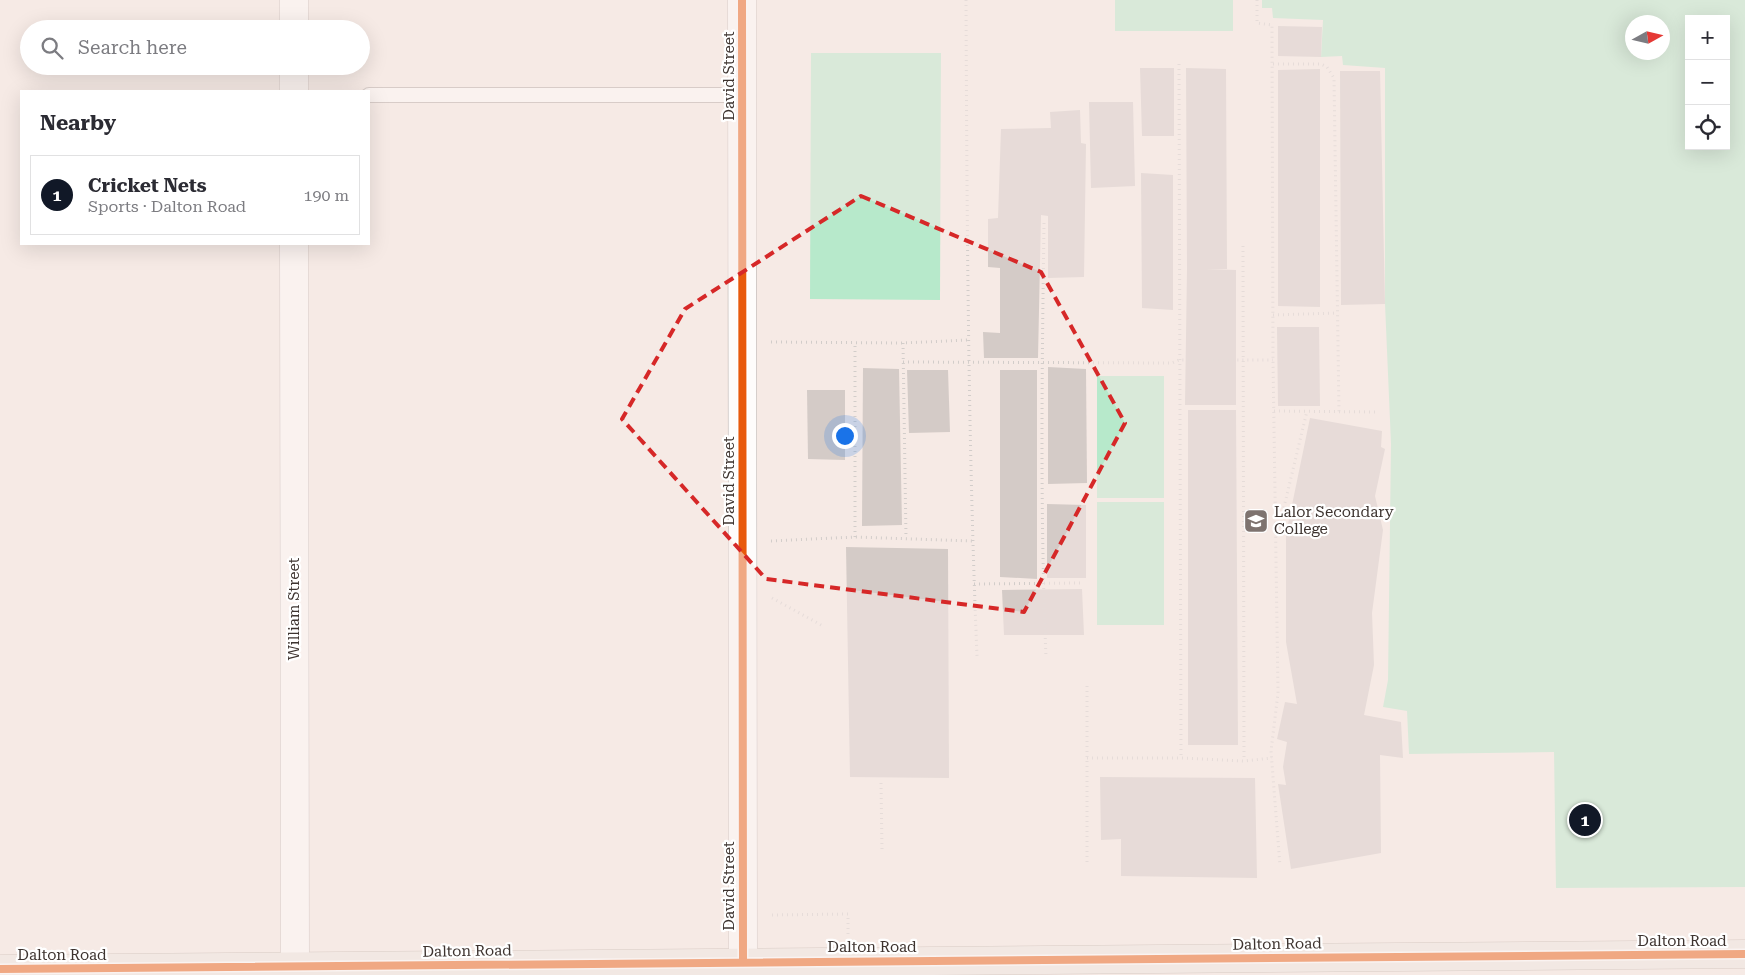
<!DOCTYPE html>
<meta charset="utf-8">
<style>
body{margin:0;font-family:"Roboto Serif",serif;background:#f7f7f7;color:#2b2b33}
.controls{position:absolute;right:15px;top:15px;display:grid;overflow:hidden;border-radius:0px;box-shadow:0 5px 20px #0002}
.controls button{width:45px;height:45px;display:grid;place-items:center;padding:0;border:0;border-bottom:1px solid #e1e1e2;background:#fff;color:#2b2b33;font:25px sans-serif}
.compass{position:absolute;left:1625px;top:15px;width:45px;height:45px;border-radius:50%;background:#fff;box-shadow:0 5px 20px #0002;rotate:82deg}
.you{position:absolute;left:844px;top:435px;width:18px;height:18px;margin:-12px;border:4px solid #fff;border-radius:50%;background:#1a73e8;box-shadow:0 0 0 8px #1a73e833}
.badge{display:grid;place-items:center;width:32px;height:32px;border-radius:50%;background:#111827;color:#fff;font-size:16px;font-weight:700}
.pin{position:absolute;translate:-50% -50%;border:2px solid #fff;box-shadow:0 1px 5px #0006}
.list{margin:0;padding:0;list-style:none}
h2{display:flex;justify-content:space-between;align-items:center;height:65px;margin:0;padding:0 20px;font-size:21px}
h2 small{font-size:16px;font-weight:400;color:#7c7c81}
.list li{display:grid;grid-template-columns:32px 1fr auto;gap:15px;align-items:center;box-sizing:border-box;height:80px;margin:0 10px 10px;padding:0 10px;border:1px solid #e1e1e2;border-radius:0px}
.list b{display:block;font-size:19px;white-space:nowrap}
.list p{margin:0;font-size:16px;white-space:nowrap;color:#7c7c81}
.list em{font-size:16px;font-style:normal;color:#7c7c81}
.icon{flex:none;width:28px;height:28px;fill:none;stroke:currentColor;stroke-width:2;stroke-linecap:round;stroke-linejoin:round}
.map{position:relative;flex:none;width:1745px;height:975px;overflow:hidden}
.search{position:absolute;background:#fff;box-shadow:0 5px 20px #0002;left:20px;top:20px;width:350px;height:55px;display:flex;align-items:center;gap:12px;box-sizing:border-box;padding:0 18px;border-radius:28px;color:#7c7c81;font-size:19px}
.panel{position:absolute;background:#fff;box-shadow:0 5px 20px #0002;left:20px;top:90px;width:350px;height:155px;border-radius:0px}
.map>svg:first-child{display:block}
.green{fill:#b7e9cb;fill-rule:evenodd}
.building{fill:#d4cbc7}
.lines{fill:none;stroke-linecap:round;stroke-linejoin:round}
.lane-casing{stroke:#b3a9a5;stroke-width:16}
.street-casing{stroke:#b3a9a5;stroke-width:29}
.primary-casing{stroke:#b7aa9e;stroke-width:29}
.path{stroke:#d2cdca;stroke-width:3;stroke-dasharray:1 4;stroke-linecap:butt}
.lane{stroke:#fefcfb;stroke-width:14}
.street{stroke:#fefcfb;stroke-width:28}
.primary{stroke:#ede7e1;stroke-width:28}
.cycleway-casing{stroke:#fff;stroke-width:11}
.cycleway{stroke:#e8590c;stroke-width:8}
.marked{fill:none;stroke:#d62828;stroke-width:4;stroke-dasharray:10 6;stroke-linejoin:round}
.labels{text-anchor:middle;stroke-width:4.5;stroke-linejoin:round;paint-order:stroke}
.street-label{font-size:15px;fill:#3d332f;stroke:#fff}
.poi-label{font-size:15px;fill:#3d332f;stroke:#fff;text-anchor:start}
</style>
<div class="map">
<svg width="1745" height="975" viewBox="0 0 1745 975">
<rect width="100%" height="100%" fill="#f6eae5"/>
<!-- green -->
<g class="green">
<rect x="1115" y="0" width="118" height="31"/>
<path d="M1262 0H1745V887L1556 888 1554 752 1409 754 1407 711 1383 707 1388 680 1391 444 1385 304V68L1343 65 1342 56 1321 57 1323 20 1273 18 1272 8H1262ZM1689 19H1726V146H1689ZM1662 22V52H1632V22Z"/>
<path d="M811 53H941L940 300 810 299Z"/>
<rect x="1097" y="376" width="67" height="122"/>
<rect x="1097" y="502" width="67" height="123"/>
</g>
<!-- building -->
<g class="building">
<path d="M1278 26 1322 27 1321 57 1278 56Z"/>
<path d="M1140 68H1174V136H1142Z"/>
<path d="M1186 68 1226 69 1227 269H1206L1236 270V405H1185L1187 269Z"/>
<path d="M1320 69V307L1278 306V70Z"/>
<path d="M1340 71H1380L1385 304 1341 305Z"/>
<path d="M1089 102H1133L1135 186 1091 188Z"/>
<path d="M1080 110 1081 143 1086 144 1084 277 1048 278V216L1041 215 1038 358H984L983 332 1000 333V268L988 267V219L998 218 1001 129 1051 128 1050 112Z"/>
<path d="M1141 173 1173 175V310L1142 308Z"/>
<path d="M1277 327H1319L1320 406H1278Z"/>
<path d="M1048 367 1086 369 1087 483 1048 484Z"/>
<path d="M863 368 899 369 902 525 862 526Z"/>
<path d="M907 370H948L950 432 909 433Z"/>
<path d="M1000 370H1037V579L1000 577Z"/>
<path d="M807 390H845V460L808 459Z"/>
<path d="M1188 410H1236L1238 745H1188Z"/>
<path d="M1310 418 1382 431 1381 447 1385 449 1375 496 1383 530 1372 613 1374 665 1364 715 1401 722 1403 758 1380 755 1381 853 1291 869 1278 784 1286 785 1283 767 1287 742 1277 739 1285 702 1297 704 1286 642V534Z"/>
<path d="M1047 504 1086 505V578H1047Z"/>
<path d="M846 547 948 549 949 778 850 777Z"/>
<path d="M1082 589 1084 635H1004L1002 590Z"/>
<path d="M1100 777 1255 778 1257 878 1121 876V839L1101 840Z"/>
</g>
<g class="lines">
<defs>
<path id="lane" d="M369 95H743"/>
<g id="street">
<path d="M742 0 743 961"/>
<path d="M294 29V0"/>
<path d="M294 91V66"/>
<path d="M294 244 295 967"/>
</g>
<path id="primary" d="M0 969 1745 954"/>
</defs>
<!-- lane casing -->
<use href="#lane" class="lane-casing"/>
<!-- street casing -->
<use href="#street" class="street-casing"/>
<!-- primary casing -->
<use href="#primary" class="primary-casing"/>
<!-- path -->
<g class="path">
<path d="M966 0C967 219 968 438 977 656"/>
<path d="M1257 0V23L1272 25 1273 360 1278 693 1271 751 1280 866"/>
<path d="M1179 64 1181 758"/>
<path d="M1273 64H1321L1327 67 1334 78 1339 412"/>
<path d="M1044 223C1042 368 1040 513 1046 657"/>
<path d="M1243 246 1244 761"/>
<path d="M1273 315 1337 313"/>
<path d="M771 342 903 343 967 340"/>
<path d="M903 343 906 538"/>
<path d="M903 362 1172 363 1179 360H1273"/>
<path d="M1274 411 1377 412"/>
<path d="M1278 532 1307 411"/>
<path d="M855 537V342"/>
<path d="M771 541 855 537 972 541"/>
<path d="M974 584 1081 583"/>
<path d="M772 598 823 626"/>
<path d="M1087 686V863"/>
<path d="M1087 758H1181L1244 761 1272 758"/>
<path d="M881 783 882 850"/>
<path d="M772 915 848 914V935"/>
</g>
<!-- lane -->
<use href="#lane" class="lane"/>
<!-- street -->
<use href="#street" class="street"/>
<!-- primary -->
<use href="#primary" class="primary"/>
<defs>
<g id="cycleway">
<path d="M742 0 743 961"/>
<path d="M0 969 1745 954"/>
</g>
</defs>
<!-- cycleway casing -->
<use href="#cycleway" class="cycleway-casing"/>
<!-- cycleway -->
<use href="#cycleway" class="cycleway"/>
</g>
<!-- marked area -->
<path d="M0 0H1745V975H0ZM861 196 1041 272 1125 423 1024 612 766 579 622 419 685 309Z" fill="#f6eae5" fill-opacity=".55" fill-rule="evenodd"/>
<path class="marked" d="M861 196 1041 272 1125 423 1024 612 766 579 622 419 685 309Z"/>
<!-- icons -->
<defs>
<symbol id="school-square" viewBox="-11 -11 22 22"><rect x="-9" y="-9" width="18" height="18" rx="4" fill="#7e736f" stroke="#fff"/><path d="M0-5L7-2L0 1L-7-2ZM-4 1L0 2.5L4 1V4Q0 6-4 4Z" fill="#fff"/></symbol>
</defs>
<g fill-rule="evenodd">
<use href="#school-square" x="1242" y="507" width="28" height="28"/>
</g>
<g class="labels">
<!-- street labels -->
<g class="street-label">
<text transform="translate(729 76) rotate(-90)" y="5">David Street</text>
<text transform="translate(729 481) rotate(-90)" y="5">David Street</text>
<text transform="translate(294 609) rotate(-90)" y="5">William Street</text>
<text transform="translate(729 886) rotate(-90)" y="5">David Street</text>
<text x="1682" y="946">Dalton Road</text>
<text transform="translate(1277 944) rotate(-1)" y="5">Dalton Road</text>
<text x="872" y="952">Dalton Road</text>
<text transform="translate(467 951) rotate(-1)" y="5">Dalton Road</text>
<text x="62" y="960">Dalton Road</text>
</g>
<!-- poi labels -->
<g class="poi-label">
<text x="1274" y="517">Lalor Secondary<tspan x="1274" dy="17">College</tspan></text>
</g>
</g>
</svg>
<div class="controls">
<button>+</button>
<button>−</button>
<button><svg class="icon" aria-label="locate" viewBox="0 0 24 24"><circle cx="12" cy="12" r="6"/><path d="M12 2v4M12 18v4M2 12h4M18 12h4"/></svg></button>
</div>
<svg class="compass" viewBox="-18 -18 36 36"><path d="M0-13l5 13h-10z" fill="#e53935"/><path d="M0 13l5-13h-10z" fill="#7c7c81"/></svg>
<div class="you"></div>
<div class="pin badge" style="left:1585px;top:820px">1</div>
<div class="search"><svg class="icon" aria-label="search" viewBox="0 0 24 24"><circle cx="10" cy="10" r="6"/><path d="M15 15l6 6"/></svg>Search here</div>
<section class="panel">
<h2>Nearby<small></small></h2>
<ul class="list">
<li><span class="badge">1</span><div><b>Cricket Nets</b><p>Sports · Dalton Road</p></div><em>190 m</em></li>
</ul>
</section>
</div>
